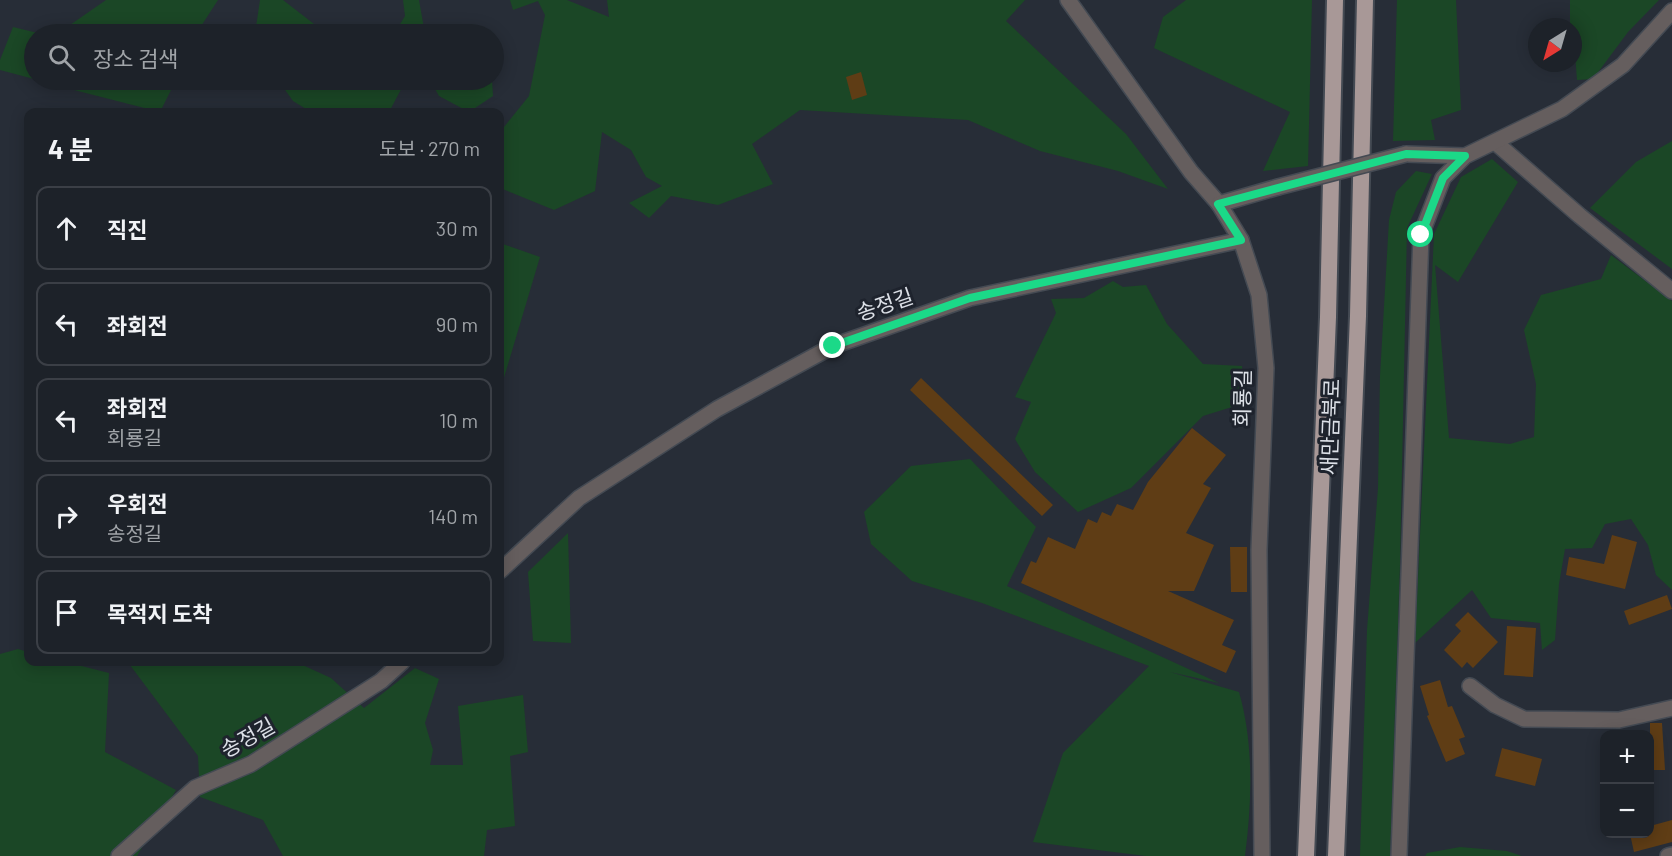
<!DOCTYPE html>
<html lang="ko">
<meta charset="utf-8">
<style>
body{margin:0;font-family:Barlow,"Noto Sans KR",sans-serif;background:#252a31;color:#f1f3f6}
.controls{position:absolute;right:18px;bottom:18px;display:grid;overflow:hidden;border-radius:12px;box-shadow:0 3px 15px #0003}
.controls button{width:54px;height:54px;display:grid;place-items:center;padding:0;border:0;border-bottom:2px solid #3b3f46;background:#1d2229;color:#f1f3f6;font:30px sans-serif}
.compass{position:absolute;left:1528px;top:18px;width:54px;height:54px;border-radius:50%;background:#1d2229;box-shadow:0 3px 15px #0003;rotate:217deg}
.stop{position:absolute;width:18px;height:18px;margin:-14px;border:4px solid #1bd988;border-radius:50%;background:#fff}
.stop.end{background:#1bd988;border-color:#fff;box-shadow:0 2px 6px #0008}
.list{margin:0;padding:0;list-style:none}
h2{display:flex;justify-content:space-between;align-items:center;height:78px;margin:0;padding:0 24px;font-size:26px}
h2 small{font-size:20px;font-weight:400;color:#a0a4a8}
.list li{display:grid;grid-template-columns:39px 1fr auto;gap:18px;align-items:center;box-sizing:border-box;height:84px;margin:0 12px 12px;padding:0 12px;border:2px solid #3b3f46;border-radius:12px}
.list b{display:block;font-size:22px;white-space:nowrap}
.list p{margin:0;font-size:20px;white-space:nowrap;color:#a0a4a8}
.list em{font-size:20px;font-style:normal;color:#a0a4a8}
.icon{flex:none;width:33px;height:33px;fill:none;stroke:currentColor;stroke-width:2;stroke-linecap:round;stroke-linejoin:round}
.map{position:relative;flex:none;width:1672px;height:856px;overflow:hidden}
.search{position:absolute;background:#1d2229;box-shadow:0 3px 15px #0003;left:24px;top:24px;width:480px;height:66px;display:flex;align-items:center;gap:15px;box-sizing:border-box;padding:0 21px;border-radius:33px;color:#a0a4a8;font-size:22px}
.panel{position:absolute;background:#1d2229;box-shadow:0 3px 15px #0003;left:24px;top:108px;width:480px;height:558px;border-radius:12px}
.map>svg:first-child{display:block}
.green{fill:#1b4726}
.building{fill:#5f3d15}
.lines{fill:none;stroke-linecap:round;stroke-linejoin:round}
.minor-casing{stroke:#444a53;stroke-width:18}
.trunk-casing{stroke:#444a53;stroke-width:20}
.minor{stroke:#655e5e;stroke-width:15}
.trunk{stroke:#a89897;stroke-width:16}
.minor-bridge-casing{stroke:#444a53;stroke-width:18;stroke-linecap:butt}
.minor-bridge{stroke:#655e5e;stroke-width:15}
.route{stroke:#1bd988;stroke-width:8}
.labels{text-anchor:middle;stroke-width:6;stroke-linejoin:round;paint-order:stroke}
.street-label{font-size:21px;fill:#dce0e7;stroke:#1e232d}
</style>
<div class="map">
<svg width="1672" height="856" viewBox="0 0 1672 856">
<rect width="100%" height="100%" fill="#272d37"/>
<!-- green -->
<g class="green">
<path d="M106 0H218L196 34H57Z"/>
<path d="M260 0H283L327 34H245L243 31 256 27Z"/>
<path d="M403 0H419L425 34H394L405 16Z"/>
<path d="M510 0H567L609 17 607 0H1025L1006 21 1126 134 1168 189 1118 171 1040 151 968 120 800 110 752 144 773 184 718 205 671 196 649 218 629 203 662 186 646 177 631 150 602 132 595 191 554 210 500 188V132L529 96 545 15 538 1 513 10Z"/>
<path d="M1186 0H1312L1308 166 1263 171 1290 112 1154 48 1163 17Z"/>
<path d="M1397 0H1456L1461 110 1431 120 1435 140 1393 141Z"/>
<path d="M1570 0H1659L1628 32 1593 79 1577 80 1573 27H1570Z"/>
<path d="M13 27 42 34H34V79L0 70V60Z"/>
<path d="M35 80H176L160 112Z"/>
<path d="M278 80H406L389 112H311L293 101Z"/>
<path d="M430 80H492L493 96 469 112 439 96Z"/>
<path d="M1672 141V269L1590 208 1636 162Z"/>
<path d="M1492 159 1518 182 1458 282 1435 265 1449 438 1510 444 1534 437 1536 384 1524 330 1541 295 1601 279 1611 255 1672 301V590L1656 575 1648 545 1631 519 1605 524 1592 548 1565 549 1559 584 1555 640 1542 650 1540 623 1491 618 1472 590 1415 643 1434 234 1461 177Z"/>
<path d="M1416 171 1432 174 1407 228 1400 565 1390 856H1360L1367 630 1378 488 1380 376 1389 220 1396 192Z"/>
<path d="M500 243 540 257 500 391Z"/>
<path d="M1113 281 1123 287 1146 285 1167 324 1203 364 1242 366 1245 403 1203 416 1131 488 1078 512 1035 472 1015 439 1031 402 1015 397 1056 313 1051 299 1084 298Z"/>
<path d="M970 459 1036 527 1007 586 1219 683 1170 672 1239 692C1254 744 1252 802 1245 856H1146L1033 842 1063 753 1149 666 982 603 912 581 871 544 864 512 911 466Z"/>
<path d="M568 533 571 643 533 641 528 572Z"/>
<path d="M18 649 28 652V662H66L109 673 105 752 176 790 137 856H0V654Z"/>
<path d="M141 662H296L331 678 364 708 415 668 439 679 425 723 433 750 430 765H463L458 706 523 695 528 752 510 756 515 826 487 830 484 856H283L263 820 200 797 198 756 130 665Z"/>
<path d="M1460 847 1507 851 1522 856H1425L1427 853Z"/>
</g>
<!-- building -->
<g class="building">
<path d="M861 72 867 95 852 100 846 77Z"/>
<path d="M921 378 1053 505 1042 516 910 390Z"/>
<path d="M1192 428 1226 455 1203 484 1211 488 1186 533 1214 545 1194 591H1168L1234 620 1222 645 1236 651 1226 673 1021 583 1031 561 1036 563 1048 537 1075 549 1088 519 1097 523 1102 512 1111 516 1117 504 1133 510 1148 482Z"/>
<path d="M1612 535 1637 542 1625 589 1566 575 1569 557 1604 564Z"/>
<path d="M1230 547H1247V592H1231Z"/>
<path d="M1667 595 1672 609 1629 625 1624 611Z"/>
<path d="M1468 612 1498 642 1473 668 1467 662 1462 668 1444 650 1461 631 1455 625Z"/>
<path d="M1507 626 1536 628 1533 677 1504 675Z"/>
<path d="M1440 680 1448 707 1452 706 1465 737 1459 739 1465 754 1446 762 1427 716 1429 715 1420 686Z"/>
<path d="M1650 723H1662L1665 770H1650Z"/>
<path d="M1502 748 1542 759 1535 786 1495 776Z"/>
<path d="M1672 820V842L1634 852 1630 834H1650V826Z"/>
</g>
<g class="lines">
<defs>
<g id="minor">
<path d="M1068 0 1191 172 1219 204 1241 240 1259 295 1266 368 1259 550 1262 856"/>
<path d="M1495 142 1580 216 1672 291"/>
<path d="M1406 154 1465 156"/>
<path d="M1219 204 1278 187"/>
<path d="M500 571 579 498 717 409 833 346 970 298 1241 240"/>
<path d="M1470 686 1495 705 1524 719 1619 720 1672 708"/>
<path d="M119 856 195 788 251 764 381 681 402 662"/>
<path d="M1399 856 1421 235 1443 178 1465 156 1562 109 1623 65 1672 11"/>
<path d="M1668 856 1672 855"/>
</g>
<g id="trunk">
<path d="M1306 856 1328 317 1335 0"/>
<path d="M1336 856 1358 316 1365 0"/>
</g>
</defs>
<!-- minor casing -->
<use href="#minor" class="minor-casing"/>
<!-- trunk casing -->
<use href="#trunk" class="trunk-casing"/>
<!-- minor -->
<use href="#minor" class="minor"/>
<!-- trunk -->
<use href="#trunk" class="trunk"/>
<defs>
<path id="minor-bridge" d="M1278 187 1406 154"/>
</defs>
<!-- minor-bridge casing -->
<use href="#minor-bridge" class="minor-bridge-casing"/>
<!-- minor-bridge -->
<use href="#minor-bridge" class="minor-bridge"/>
</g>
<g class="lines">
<!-- route -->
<path class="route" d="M833 346 970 298 1241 240 1218 204 1406 154 1465 156 1443 178 1421 235"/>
</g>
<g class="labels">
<!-- street labels -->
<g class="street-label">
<text transform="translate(885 305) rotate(-19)" y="7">송정길</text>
<text transform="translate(1243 398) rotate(-89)" y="7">회룡길</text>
<text transform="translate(1331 427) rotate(-88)" y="7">새만금북로</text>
<text transform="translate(248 738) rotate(-29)" y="7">송정길</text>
</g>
</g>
</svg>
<div class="controls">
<button>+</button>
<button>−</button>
</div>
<svg class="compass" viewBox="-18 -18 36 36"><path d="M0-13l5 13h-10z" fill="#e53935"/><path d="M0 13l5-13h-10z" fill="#a0a4a8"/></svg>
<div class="stop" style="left:1421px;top:235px"></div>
<div class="stop end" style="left:833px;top:346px"></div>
<div class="search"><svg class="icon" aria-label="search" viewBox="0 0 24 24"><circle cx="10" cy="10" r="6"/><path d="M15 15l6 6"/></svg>장소 검색</div>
<section class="panel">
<h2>4 분<small>도보 · 270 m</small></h2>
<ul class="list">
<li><svg class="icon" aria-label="ahead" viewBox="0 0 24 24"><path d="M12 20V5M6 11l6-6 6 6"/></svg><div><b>직진</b></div><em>30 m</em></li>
<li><svg class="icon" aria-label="left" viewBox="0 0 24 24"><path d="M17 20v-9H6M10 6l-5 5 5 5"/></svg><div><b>좌회전</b></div><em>90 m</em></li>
<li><svg class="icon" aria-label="left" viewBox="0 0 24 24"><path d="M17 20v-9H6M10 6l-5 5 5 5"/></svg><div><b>좌회전</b><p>회룡길</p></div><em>10 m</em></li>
<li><svg class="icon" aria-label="right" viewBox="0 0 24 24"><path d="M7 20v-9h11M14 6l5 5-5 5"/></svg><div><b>우회전</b><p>송정길</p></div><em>140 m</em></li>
<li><svg class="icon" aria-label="arrive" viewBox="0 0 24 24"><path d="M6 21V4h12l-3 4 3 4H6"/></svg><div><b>목적지 도착</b></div></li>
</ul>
</section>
</div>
